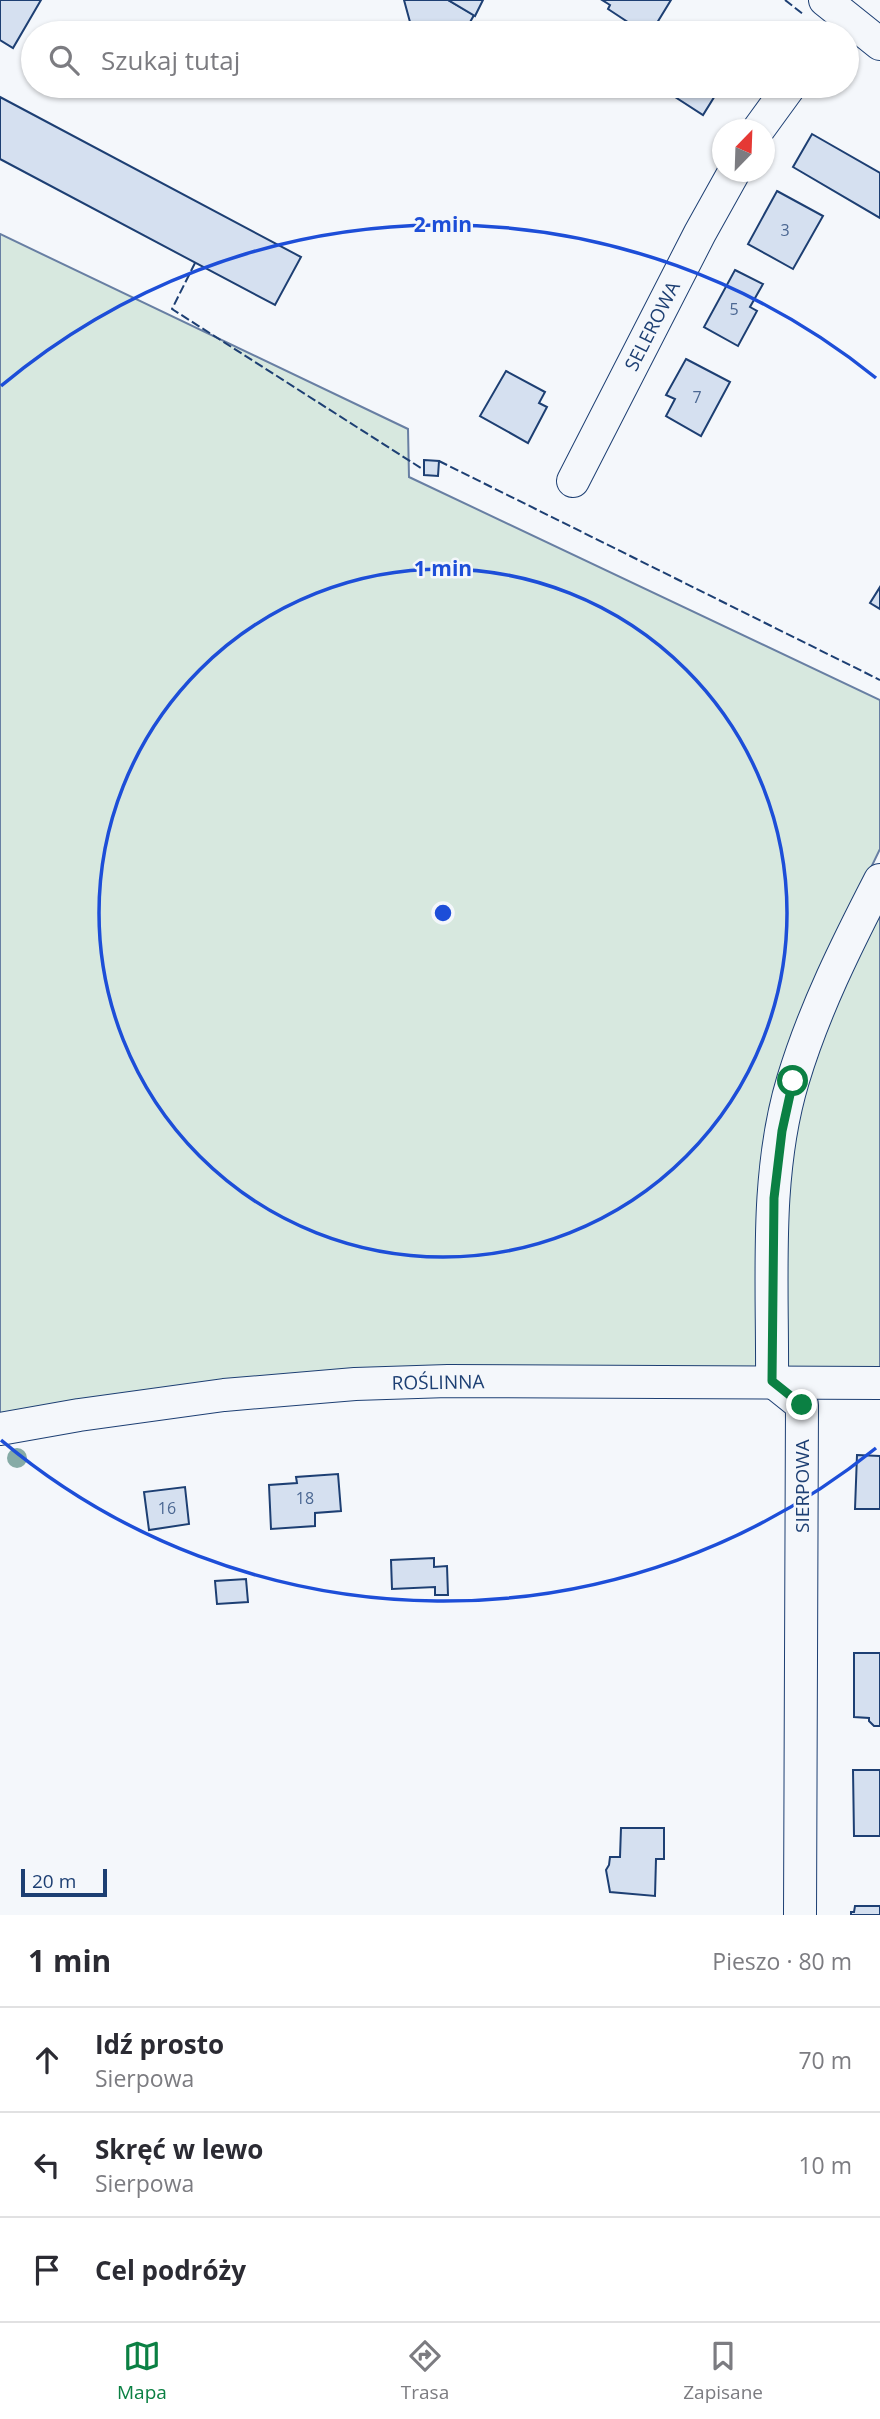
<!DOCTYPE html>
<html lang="pl">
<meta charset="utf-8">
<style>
body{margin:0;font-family:"Open Sans",sans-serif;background:#f2f2f3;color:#2b2b33}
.compass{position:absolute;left:712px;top:119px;width:63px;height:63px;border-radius:50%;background:#fff;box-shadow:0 2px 5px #0004;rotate:23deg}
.scale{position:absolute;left:21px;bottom:18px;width:86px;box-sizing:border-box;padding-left:7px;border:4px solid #1d3f73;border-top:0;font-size:19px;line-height:24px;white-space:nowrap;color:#1d3f73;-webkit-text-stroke:5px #f4f7fb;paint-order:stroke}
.stop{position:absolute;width:21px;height:21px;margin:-16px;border:5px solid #0b8043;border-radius:50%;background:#fff}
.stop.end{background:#0b8043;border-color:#fff;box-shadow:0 2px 7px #0008}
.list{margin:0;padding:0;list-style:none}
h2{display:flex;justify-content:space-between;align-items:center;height:91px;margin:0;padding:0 28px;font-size:30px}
h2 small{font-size:23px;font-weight:400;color:#7c7c81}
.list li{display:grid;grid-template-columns:46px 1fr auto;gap:21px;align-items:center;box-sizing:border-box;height:105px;padding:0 28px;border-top:2px solid #e1e1e2}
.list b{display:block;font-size:26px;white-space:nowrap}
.list p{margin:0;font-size:23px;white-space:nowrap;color:#7c7c81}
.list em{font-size:23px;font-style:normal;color:#7c7c81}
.icon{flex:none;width:38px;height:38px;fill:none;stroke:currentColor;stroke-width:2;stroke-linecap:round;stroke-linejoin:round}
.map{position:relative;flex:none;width:880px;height:1915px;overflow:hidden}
.search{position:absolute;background:#fff;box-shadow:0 2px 5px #0004;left:21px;right:21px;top:21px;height:77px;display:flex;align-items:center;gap:18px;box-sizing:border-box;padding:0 24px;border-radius:38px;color:#7c7c81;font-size:26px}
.sheet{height:406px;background:#fff}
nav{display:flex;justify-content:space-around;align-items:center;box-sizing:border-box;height:98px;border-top:2px solid #e1e1e2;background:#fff;font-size:19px;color:#7c7c81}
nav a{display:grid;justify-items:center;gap:4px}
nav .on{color:#0b8043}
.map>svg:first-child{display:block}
.green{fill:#d7e8df;stroke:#687fa3;stroke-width:2}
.building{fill:#d5e0f0;stroke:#1d3f73;stroke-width:2}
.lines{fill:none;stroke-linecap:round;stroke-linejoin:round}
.minor-casing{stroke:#1d3f73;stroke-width:34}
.minor{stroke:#f4f7fb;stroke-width:32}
.fence{stroke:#1d3f73;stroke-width:2;stroke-dasharray:9 3.5;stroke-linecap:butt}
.tree{fill:#86aba6}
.route{stroke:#0b8043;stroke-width:9}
.ring{fill:none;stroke:#1d4ed8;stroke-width:3.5}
.labels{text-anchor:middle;stroke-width:5;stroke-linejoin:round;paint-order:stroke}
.number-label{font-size:16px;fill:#4b6792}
.street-label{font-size:19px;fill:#1d3f73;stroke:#f4f7fb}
.centre{fill:#1d4ed8;stroke:#f4f7fb;stroke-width:3.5}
.ring-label{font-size:21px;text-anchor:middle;font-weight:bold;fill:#1d4ed8;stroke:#f4f7fb;stroke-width:5;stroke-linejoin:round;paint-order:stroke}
</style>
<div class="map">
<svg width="880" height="1915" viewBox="0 0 880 1915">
<rect width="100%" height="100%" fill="#f4f7fb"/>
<!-- green -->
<g class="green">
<path d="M0 234 408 429 409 477 880 700V849L810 994 759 1369 0 1413Z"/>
<path d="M880 907V1374L777 1372 785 1199 798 1102 831 1001Z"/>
</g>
<!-- building -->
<g class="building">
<path d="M0 0H41L13 48 0 40Z"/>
<path d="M404 0H448L474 15 464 33H413Z"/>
<path d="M448 0H483L475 16Z"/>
<path d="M602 0H671L652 31 640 23 637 28 608 9 610 5Z"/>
<path d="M717 23 734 33H711Z"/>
<path d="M678 86H721L703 115 672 95Z"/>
<path d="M0 97 301 257 275 305 0 159Z"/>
<path d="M812 134 880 173V218L793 167Z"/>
<path d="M777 191 823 216 793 269 748 244Z"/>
<path d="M735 270 763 284 750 307 757 311 738 346 704 327Z"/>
<path d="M686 359 730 382 701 436 666 416 675 399 666 395Z"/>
<path d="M506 371 545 392 539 403 547 407 528 443 480 416Z"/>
<path d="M424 460 439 461 438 476 424 475Z"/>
<path d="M880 587V609L870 603Z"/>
<path d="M857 1455 880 1456V1509H855Z"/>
<path d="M338 1474 341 1511 315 1513V1526L271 1529 269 1485 297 1483 296 1477Z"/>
<path d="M185 1487 189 1524 149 1530 144 1492Z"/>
<path d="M434 1558V1567L447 1566 448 1595H435V1587L392 1589 391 1560Z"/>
<path d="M246 1579 248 1602 217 1604 215 1581Z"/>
<path d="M854 1653H880V1726H874L869 1721V1718L854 1717Z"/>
<path d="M853 1770H880V1836H854Z"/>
<path d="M621 1828H664V1859H656L655 1896 610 1892 606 1870 609 1865 610 1857H620Z"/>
<path d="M855 1906H880V1915H851V1912H854Z"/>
</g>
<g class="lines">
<defs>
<g id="minor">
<path d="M825 0 880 44"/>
<path d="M758 130 790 86"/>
<path d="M573 481 700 233 734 172"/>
<path d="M0 1429 79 1415 224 1395 355 1384 448 1381 880 1383"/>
<path d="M800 1915 802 1405 772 1381C773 1282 764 1176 793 1080 814 1010 847 944 880 880"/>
</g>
</defs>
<!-- minor casing -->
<use href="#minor" class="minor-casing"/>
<!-- minor -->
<use href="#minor" class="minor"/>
<!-- fence -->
<g class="fence">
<path d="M785 0 803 14"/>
<path d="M195 263 172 309 424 470"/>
<path d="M439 461 880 680"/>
</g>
</g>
<!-- trees -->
<circle class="tree" cx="17" cy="1458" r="10"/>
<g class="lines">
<!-- route -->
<path class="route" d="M793 1081 782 1131 774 1198 772 1381 802 1405"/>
</g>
<!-- distance rings -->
<g class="ring">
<circle cx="443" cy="913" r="344"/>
<path d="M876 1448A688 688 0 0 1 1 1440M1 386A688 688 0 0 1 876 378"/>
</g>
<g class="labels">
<!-- number labels -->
<g class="number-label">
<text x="785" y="236">3</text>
<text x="734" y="315">5</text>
<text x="697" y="403">7</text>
<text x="305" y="1504">18</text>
<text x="167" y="1514">16</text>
</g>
<!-- street labels -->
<g class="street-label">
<text transform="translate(652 326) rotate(-63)" y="7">SELEROWA</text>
<text transform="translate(438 1382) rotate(-1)" y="7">ROŚLINNA</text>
<text transform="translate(802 1486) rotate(-90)" y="7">SIERPOWA</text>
</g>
</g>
<circle cx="443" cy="913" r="10" class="centre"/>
<g class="ring-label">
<text x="443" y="232">2 min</text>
<text x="443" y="576">1 min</text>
</g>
</svg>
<svg class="compass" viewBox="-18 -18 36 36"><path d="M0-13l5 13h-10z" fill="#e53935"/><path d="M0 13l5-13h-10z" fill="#7c7c81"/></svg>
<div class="scale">20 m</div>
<div class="stop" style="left:793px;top:1081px"></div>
<div class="stop end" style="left:802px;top:1405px"></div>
<div class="search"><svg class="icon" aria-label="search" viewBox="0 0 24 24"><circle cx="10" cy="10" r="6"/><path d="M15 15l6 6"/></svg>Szukaj tutaj</div>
</div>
<section class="sheet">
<h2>1 min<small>Pieszo · 80 m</small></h2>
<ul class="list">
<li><svg class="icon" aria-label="ahead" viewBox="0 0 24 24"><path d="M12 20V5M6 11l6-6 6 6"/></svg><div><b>Idź prosto</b><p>Sierpowa</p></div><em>70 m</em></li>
<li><svg class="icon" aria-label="left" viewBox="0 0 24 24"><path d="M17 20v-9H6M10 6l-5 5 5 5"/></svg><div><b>Skręć w lewo</b><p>Sierpowa</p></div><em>10 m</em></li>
<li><svg class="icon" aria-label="arrive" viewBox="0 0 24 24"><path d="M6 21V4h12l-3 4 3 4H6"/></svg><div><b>Cel podróży</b></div></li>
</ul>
</section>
<nav>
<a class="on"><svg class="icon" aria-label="map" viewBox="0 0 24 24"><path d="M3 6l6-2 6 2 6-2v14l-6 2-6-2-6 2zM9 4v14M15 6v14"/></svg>Mapa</a>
<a><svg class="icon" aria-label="directions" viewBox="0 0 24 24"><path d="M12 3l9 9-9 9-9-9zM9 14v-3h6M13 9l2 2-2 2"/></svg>Trasa</a>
<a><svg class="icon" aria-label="saved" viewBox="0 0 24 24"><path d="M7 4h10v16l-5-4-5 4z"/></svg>Zapisane</a>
</nav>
